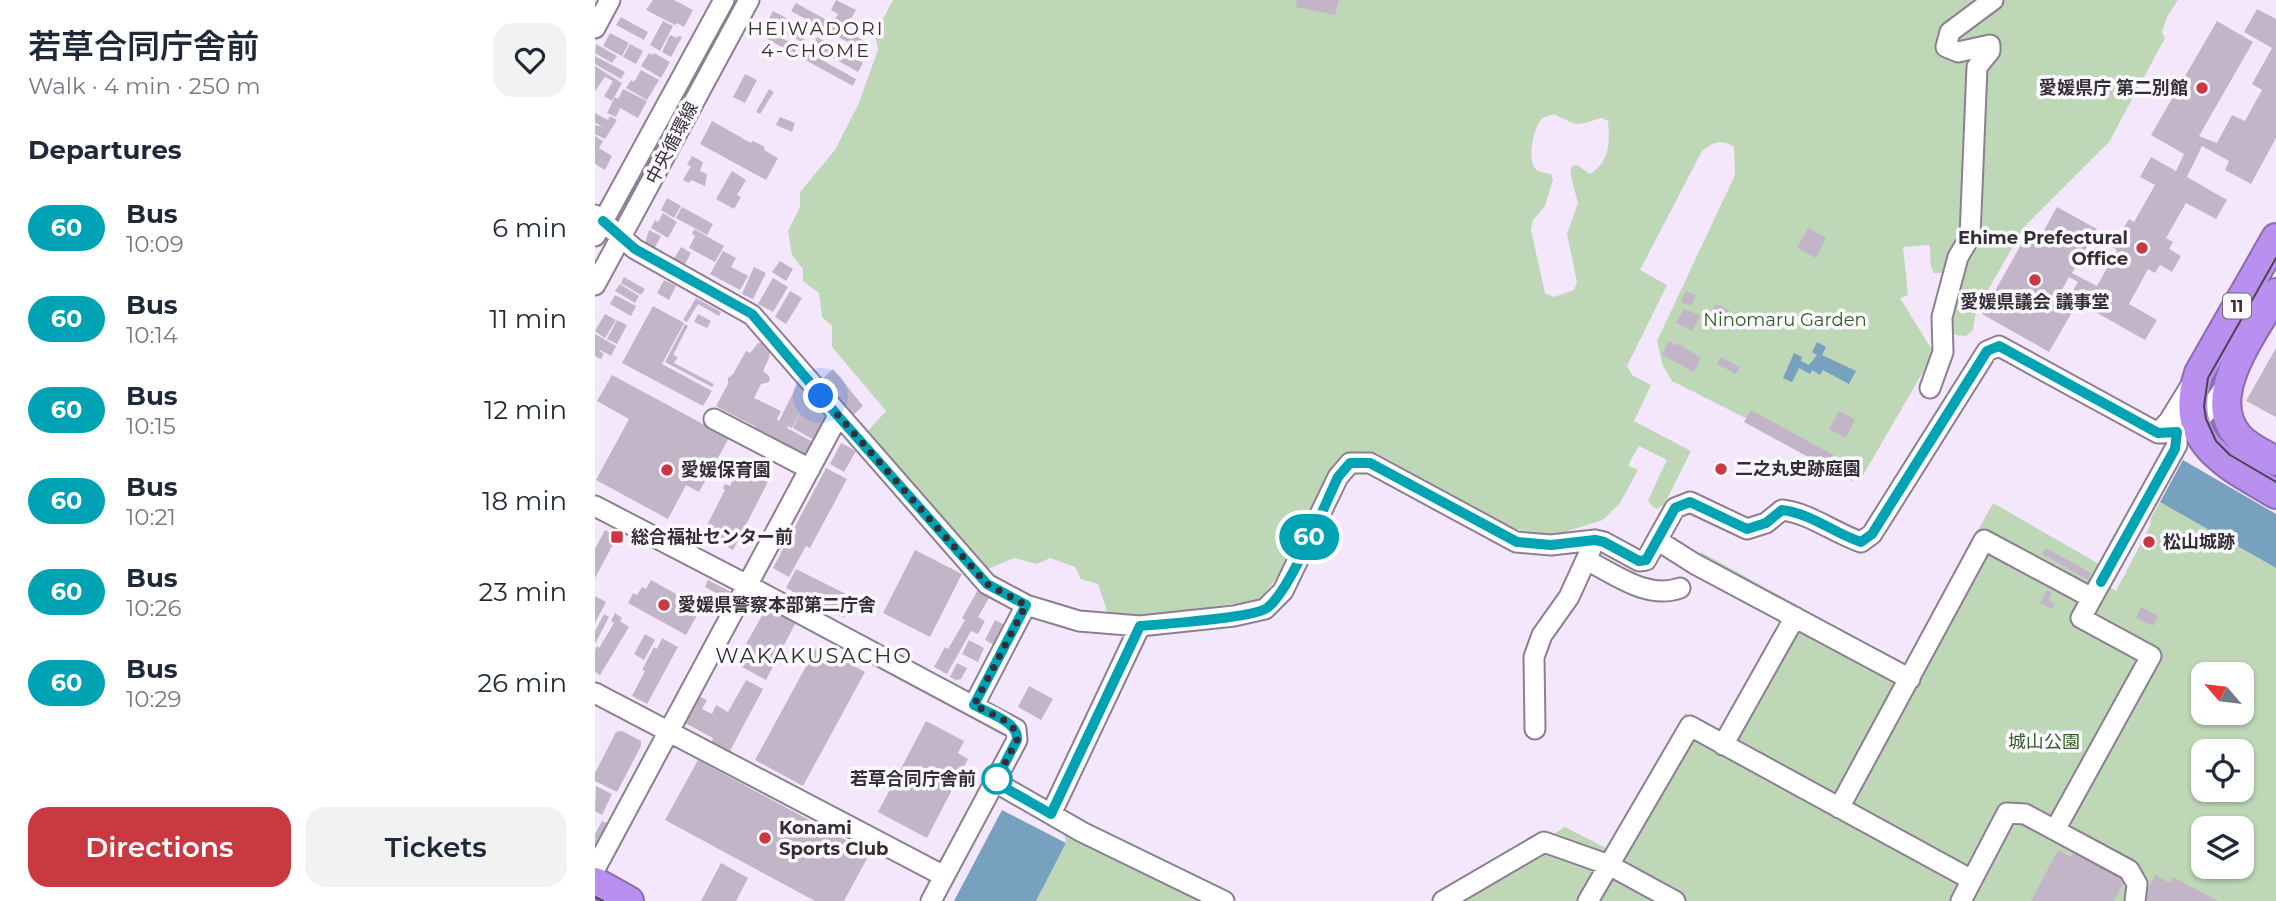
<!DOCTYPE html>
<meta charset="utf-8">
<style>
:root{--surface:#fff;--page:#f2f2f3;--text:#1f2937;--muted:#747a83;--accent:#c83942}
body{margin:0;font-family:Montserrat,"Noto Sans JP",sans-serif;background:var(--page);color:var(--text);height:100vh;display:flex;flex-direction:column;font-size:26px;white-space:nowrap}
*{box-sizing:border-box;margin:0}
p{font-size:23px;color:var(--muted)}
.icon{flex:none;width:38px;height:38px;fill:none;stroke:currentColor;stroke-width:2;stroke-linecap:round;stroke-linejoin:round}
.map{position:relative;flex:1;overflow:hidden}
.drawer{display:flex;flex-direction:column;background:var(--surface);width:595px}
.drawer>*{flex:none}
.badge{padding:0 14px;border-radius:23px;font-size:24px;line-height:46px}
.needle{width:46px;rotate:298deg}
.controls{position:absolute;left:1596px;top:662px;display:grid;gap:14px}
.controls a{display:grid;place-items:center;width:63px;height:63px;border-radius:14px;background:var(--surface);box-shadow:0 2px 5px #0004;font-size:35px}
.you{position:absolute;width:35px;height:35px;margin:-18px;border:5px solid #fff;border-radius:50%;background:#1a73e8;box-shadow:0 0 0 10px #1a73e833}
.map>.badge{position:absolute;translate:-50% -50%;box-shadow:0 0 0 4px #fff}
h2{padding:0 28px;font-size:26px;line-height:63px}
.round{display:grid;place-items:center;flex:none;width:74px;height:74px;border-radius:21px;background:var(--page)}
.summary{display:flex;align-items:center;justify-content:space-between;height:119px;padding:0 28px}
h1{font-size:33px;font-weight:600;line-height:52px}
.action{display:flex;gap:14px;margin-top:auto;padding:14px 28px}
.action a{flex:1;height:80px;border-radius:21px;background:var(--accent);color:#fff;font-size:28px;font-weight:600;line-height:80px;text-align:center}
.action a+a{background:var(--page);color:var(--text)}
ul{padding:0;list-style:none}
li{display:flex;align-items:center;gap:21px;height:91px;padding:0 28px}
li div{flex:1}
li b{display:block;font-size:26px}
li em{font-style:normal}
li .badge{min-width:77px;font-weight:700;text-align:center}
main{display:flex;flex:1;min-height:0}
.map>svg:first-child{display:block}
.green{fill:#bed7b7;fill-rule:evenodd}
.water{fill:#77a1bf}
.building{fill:#c3b5c8}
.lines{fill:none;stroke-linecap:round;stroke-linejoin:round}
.minor-casing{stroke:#8c7f91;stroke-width:23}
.highway-casing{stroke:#8a6dae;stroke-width:32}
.minor{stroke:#fff;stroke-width:19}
.highway{stroke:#b98fef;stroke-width:28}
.tram{stroke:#4b444e;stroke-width:2}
.line-casing{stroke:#fff;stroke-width:16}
.line{stroke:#00a3b4;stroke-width:10}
.walk{stroke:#342e36;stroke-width:7;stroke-dasharray:0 12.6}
.poi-dot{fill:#c83942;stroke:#fbf9fd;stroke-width:2.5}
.stop-dot{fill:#fff;stroke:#00a3b4;stroke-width:3.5}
.labels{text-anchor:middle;stroke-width:7;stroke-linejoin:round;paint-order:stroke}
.shield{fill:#fbf9fd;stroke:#706b72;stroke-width:2}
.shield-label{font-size:16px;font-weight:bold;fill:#342e36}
.poi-label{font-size:18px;font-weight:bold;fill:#342e36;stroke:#fbf9fd;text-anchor:start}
.street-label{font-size:18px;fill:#342e36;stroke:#fbf9fd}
.park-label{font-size:18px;fill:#345c26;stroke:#fbf9fd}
.stop-label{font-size:18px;font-weight:bold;fill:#342e36;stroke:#fbf9fd;text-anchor:end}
.neighbourhood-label{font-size:19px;letter-spacing:2px;fill:#342e36;stroke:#fbf9fd}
.quarter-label{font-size:21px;letter-spacing:2px;fill:#342e36;stroke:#fbf9fd}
</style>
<main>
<section class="drawer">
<div class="summary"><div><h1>若草合同庁舎前</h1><p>Walk · 4 min · 250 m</p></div><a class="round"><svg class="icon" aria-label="heart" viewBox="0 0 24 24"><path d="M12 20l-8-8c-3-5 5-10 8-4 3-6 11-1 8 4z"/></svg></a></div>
<h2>Departures</h2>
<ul>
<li><span class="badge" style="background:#00a3b4;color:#fff">60</span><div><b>Bus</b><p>10:09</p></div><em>6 min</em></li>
<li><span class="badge" style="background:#00a3b4;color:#fff">60</span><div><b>Bus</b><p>10:14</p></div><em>11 min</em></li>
<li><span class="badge" style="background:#00a3b4;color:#fff">60</span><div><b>Bus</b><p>10:15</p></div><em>12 min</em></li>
<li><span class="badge" style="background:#00a3b4;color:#fff">60</span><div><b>Bus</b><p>10:21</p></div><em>18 min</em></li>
<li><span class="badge" style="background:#00a3b4;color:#fff">60</span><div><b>Bus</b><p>10:26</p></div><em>23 min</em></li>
<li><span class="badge" style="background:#00a3b4;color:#fff">60</span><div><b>Bus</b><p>10:29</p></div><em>26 min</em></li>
</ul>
<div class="action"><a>Directions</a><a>Tickets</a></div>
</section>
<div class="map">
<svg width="1681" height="901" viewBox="0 0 1681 901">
<rect width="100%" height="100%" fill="#f5e7fb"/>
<!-- green -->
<path class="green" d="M298,0h1285l-11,17 -5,15 3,6 -56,104 -85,85 -48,84 -3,19 -7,6 -10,-1 -21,-19 3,-25 6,-9 33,-33 5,-11 1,-51 -2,-4c-11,32 -19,62 -40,90h-7c-6,-10 -2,-18 -5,-28l-26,2 5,48 -8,3 34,55 -72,124 -190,-96 -9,-15 -6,-25 78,-166 -1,-28c-13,-8 -20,-5 -32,4l-62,119 27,15 -40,81 5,9 19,10 -17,36 57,30 -27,54 -8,4 -4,-3 -4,-6 19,-40 -28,-14 -11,19 10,5 -18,33 -17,17 -48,15 -21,-2 -19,-4 -141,-77c-19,-1 -28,0 -41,13l-52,108 -22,27 -106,16 -45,-2 -10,-30 -17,-5 -6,-12 -25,-9 -13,6 -23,-6 -26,11 -122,-136 20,-22 -54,-64v-21l-10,-9 -3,-24 -16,-12v-12l-11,-14 -4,-24 12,-24v-15l35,-42 23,-45 20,-55 -3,-16zM959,114c26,13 19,12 48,4l6,3c2,21 2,41 -18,53l-13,-9 -5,1 -2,7 8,30 -11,31 10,48 -3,8 -20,7 -9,-4 -14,-63 2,-10 12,-14 8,-27 -2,-5c-5,-1 -13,-1 -16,-6 -8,-9 -1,-43 8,-50 2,-1 9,-3 11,-4z
M1565,502l116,66v333h-830l119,-74 43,22 77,-136 36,20 64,-113 -95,-46 11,-22 204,113 88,-162 106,61 -7,13 24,14 34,-65 1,-8zM1608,674h39v38h-39zM1608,751h39v38h-39zM1608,828h39v38h-39z
M469,831l136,70h-164l30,-58z"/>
<!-- water -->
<path class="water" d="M1222,342l9,5 -4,8 34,16 -7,13 -26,-14 -3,5 -8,-5 -2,4 -11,-6 -7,14 -9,-4 11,-25 8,4 -1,4 8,4 8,-10 -5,-3z
M1588,460l93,54v54l-116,-66z
M407,810l64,33 -30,58h-82z"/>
<!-- building -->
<path class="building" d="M58,0h21l19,10 -9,17 -7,-4 -2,2 -29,-15z
M241,0l20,10 -9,16 -12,-7 3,-5 -7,-4z
M702,0h42l-4,15 -39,-8z
M201,3l72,40 -4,8 -73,-40z
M1662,9l19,10v119l-25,46 -26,-14 4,-9 -27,-15 -15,31 40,23 -11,19 -30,-16 -20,35 7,4 -4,7 12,7 -9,16 -12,-7 -5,8 -7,-4 -19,35 28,16 -12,20 -76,-43 9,-15 -9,-5 -14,25 17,10 -23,40 -67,-38 45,-80 11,7 19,-34 40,22 -25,44 25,13 20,-36 -5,-3 17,-28 5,3 21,-37 -15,-8 11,-20 25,14 8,-17 -33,-19 66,-114 36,21 -54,94 18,7 15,-28 13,6 17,-31 -10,-6 20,-36 -28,-16z
M178,11l36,19 -7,12 -35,-19z
M26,17l27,15 -4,8 -28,-15z
M68,21l10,5 -13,25 -10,-6z
M167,27l94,52 -3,7 -95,-52z
M15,33l19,10 -7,13 -19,-10z
M75,35l7,3 1,-2 4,1 -11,20 -9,-5z
M222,37l46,26 -5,9 -46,-26z
M1,44l21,12 -5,7 -17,-10z
M35,44l13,7 -7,13 -13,-7z
M54,53l4,2 1,-2 16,9 -9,16 -20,-12z
M0,56l30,16 -4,7 -26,-15z
M0,66l27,17 -10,18 -8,-5 9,-15 -8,-4 -10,14z
M46,70l18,10 -12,20 -21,-12 5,-8 3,2z
M150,74l12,6 -12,23 -12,-6z
M28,89l24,12 -9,17 -18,-10 -4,9 -9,-4 8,-16 3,2z
M174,89l5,3 -14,22 -4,-2z
M0,113l13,7 2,-4 7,4 -12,19 -10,-5v-9l9,2 -9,-4z
M185,117l15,6 -3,9 -16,-7z
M117,121l39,22 2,-2 12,6 -1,3 14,8 -12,22 -66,-36z
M0,136l8,5 -4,7 13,8 -7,14 -10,-6z
M97,156l11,6 -3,9 7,3 -2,12 -14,-6 -2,3 -6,-3 8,-14 -4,-1z
M137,171l14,9 -9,15 4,2 -7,12 -18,-10z
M72,198l14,8 -7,12 -13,-8z
M87,207l31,17 -6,11 -31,-17z
M68,213l14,9 -9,16 -17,-10 4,-8 3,2z
M1213,228l18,10 -10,20 -19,-10z
M99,229l30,17 -9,16 -26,-14 6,-12 -3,-2z
M54,230l12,6 -8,15 -9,-5z
M86,247l10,6 -7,13 -11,-6z
M128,251l13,7 -5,9 17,9 -8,14 -30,-16z
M185,261l13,8 -7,12 -14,-9z
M159,267l12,6 -13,26 -11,-5z
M29,277l21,12 -4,6 -20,-12z
M178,278l15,9 -15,25 -15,-8z
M69,280l12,6 -7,14 -12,-7z
M25,284l19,12 -4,7 -20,-12z
M195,291l12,7 -16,26 -11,-7z
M1091,291l10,4 -5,11 -10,-4z
M20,295l21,11 -5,10 -21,-12z
M101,298l25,14 -2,4 -21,-12 -11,18 -4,-2z
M1121,304l14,7 -4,6 -7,-4 -8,15 -6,-4z
M58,306l31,17 -22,41 50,27 -9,15 -81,-43z
M1089,309l13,5 3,3 -8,14 -16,-8z
M10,314l11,6 -11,18 -10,-7z
M103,314l13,7 -4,7 -13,-6z
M22,320l10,5 -10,19 -10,-5z
M90,324l3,2 -15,29 5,2 -4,6 40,21 -2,3 -47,-25z
M0,334l21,12 -5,10 -11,-6 -1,1 5,3 -3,5 -6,-3z
M1074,341l9,5 1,-2 22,14 -7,14 -32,-17z
M163,343h7l5,6 -1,9 -6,13 6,5 1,4 -3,3 -6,1 -7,14 27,13 -4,8 2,2 19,-38 28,34 -12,23 -21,-12 9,-19 -10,19 -4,-2 -1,2 28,15 -11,20 -52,-28 4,-8 -40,-21 12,-22v-6l5,-4 13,-23 4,2z
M1681,348v69l-30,-16z
M1125,357l20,10 -4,7 -19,-10z
M238,369l30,37 -11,10 -30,-37z
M17,375l117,63 -30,54 -13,-7 -18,34 -72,-39 33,-61 -32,-18z
M1156,410l108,59 -7,12 -108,-59z
M1244,411l16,8 -9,19 -17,-9z
M246,443l15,8 -12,21 -14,-8z
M231,468l21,11 -37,69 -4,-2 -17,31 -16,-9z
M165,470l11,6 -38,74 -26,-14 5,-9 -5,-2 18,-35 -2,-2 2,-4 5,2 6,-13 6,3 3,-4 11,5z
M10,530l12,7 -22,41v-29z
M1451,548l45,25 -3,7 -46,-26z
M320,550l47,24 -32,63 -47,-24z
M201,569l58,29 -10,20 -58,-30z
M56,580l50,28 -15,27 -58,-32 5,-10 4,2 5,-8 4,2z
M113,580l23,12 -4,7 -22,-12z
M384,588l10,10 -11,19 7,4 -7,13 -7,-3 -24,43 -13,-7 11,-20 3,2 17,-29 -3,-2z
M1452,590l5,3 -3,7 6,4 -3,5 -12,-6z
M0,596l11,6 -11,21z
M172,607l29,15 -30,58 -31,-17z
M1546,607l17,9 -5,10 -17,-8z
M20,613l7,5 -2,3 9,6 -29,48 -5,-3v-22l2,-4 2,2 15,-25 -3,-2z
M9,614l5,3 -14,27v-13z
M400,620l10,5 -10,20 -10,-5z
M50,634l10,6 -11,20 -10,-6z
M67,638l16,9 -31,57 -15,-8 13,-25 -3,-1 12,-23 3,2z
M374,640l15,8 -6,14 -16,-8z
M222,646l48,26 -62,114 -48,-26z
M362,663l10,5 -6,11 -5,1 -6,-3z
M151,680l17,9 -33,62 -18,-9 1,-4 -28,-15 14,-27 8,4 -5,9 10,5 4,-9 12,7z
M434,686l24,13 -12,21 -23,-13z
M331,721l38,20 -6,12 10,6 -41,79 -49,-26z
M27,731l19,10v5l-24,46 -22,-11v-8l21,-41z
M103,760l172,93 -26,48h-29l-150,-81z
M1,786l16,8 -10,21 -7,-4z
M7,821l9,4 -16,28v-19z
M1482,845l51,28 -14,28h-83l27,-51 13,7z
M126,863l27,15 -12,23h-35z
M1560,875l15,8 3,-6 45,24h-76z"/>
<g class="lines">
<!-- minor casing -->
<g class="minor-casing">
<path id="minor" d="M0,28l15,-28
M0,215l40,34 117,66 235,269 39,21 53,16 61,5 94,-10 31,-7 18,-18 55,-114 12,-14h20l146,79 35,3 44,-5 9,2 35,19 7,-1 29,-52 15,-6 57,27 19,-6 16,-13c28,3 52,23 79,32l11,-8 115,-183 12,-5 159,87c37,-1 50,-20 69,-50
M0,236l129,-236
M0,285l154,-285
M1335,388l13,-36 -1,-35 16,-60 12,-20 7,-170 13,-16v-6l-32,7 -12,-5 4,-15 43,-32
M119,419l96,50
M1563,433l11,-12 24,-39
M0,506l154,80 267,143 1,11 -86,161
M1062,540l38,24 215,115
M991,560c29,14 61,40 94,28
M1497,598l85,-153v-13
M0,693l349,183
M379,705l52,-100
M940,729l-1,-72 8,-22 27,-38 26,-57
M1128,745l72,-128
M400,782l87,50 142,69
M1244,808l145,-268 108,58 -11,20 70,38 -96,174
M456,814l89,-188
M0,869l243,-453
M848,901l101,-59 65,23 66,36
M993,901l102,-175 282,154
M1366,901l46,-88 18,1 104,56 8,14 -2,17"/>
</g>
<!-- highway casing -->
<g class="highway-casing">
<path id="highway" d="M1681,238l-77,135c-23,70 27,91 77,121
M1681,293c-21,38 -74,104 -37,144 10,11 25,17 37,24
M0,882l34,19"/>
</g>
<!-- minor -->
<use href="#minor" class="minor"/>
<!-- highway -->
<use href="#highway" class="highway"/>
<!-- tram -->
<path class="tram" d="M1681,258l-68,120 -4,28 2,13 10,22 14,14 46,27
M0,897l8,4"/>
</g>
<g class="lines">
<!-- line casing -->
<g class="line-casing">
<path id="line" d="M8,221l32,28 117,65 86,102 149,168 39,21 -52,100c14,8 45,17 43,35l-22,42 56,32 89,-188c23,-2 113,-8 127,-18 23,-17 57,-102 71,-131l12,-14h20l147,79 34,3 44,-5 9,2 35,19 7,-1 29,-52 15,-6 57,27 19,-6 16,-13c28,3 52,23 79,32l11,-8 115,-183 12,-5 159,87 19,-1 -2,17 -74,133"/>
</g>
<!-- line -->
<use href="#line" class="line"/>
<!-- walk -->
<path class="walk" d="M226,396l166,188 39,21 -52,100c14,8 45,17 43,35l-22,42 2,-3"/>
</g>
<!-- markers -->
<g class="poi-dot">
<circle cx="1607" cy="88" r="7"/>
<circle cx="1547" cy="248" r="7"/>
<circle cx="1440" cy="280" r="7"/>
<circle cx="1126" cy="469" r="7"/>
<circle cx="72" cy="470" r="7"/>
<rect x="15" y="530" width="14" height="14" rx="3.5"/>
<circle cx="1554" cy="542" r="7"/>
<circle cx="69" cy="605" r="7"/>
<circle cx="170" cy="838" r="7"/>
</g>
<circle class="stop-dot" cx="402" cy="779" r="14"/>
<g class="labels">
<!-- shield labels -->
<rect class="shield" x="1628" y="293.5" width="28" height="25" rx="5"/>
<g class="shield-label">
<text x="1642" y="312">11</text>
</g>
<!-- poi labels -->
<g class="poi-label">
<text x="1593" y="94" text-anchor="end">愛媛県庁 第二別館</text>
<text x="1533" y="244" text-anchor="end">Ehime Prefectural<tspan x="1533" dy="21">Office</tspan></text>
<text x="1440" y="308" text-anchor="middle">愛媛県議会 議事堂</text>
<text x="1140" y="475">二之丸史跡庭園</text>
<text x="86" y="476">愛媛保育園</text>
<text x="36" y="543">総合福祉センター前</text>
<text x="1568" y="548">松山城跡</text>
<text x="83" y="611">愛媛県警察本部第二庁舎</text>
<text x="184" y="834">Konami<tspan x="184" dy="21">Sports Club</tspan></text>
</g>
<!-- street labels -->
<g class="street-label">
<text transform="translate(77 143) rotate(-62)" y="6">中央循環線</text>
</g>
<!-- park labels -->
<g class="park-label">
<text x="1190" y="326">Ninomaru Garden</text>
<text x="1449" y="748">城山公園</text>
</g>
<!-- stop labels -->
<g class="stop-label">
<text x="381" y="785">若草合同庁舎前</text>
</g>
<!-- neighbourhood labels -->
<g class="neighbourhood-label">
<text x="221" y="35">HEIWADORI<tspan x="221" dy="22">4-CHOME</tspan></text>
</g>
<!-- quarter labels -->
<g class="quarter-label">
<text x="219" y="663">WAKAKUSACHO</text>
</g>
</g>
</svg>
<div class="controls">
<a><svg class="needle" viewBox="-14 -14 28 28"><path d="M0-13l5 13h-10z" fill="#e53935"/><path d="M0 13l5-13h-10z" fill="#747a83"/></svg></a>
<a><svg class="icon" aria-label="locate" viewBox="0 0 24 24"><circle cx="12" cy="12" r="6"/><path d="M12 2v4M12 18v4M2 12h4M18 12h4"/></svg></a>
<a><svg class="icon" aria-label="layers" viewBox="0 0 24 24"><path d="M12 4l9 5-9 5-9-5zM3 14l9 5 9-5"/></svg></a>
</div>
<div class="you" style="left:226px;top:396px"></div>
<b class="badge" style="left:714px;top:537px;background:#00a3b4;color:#fff">60</b>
</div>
</main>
